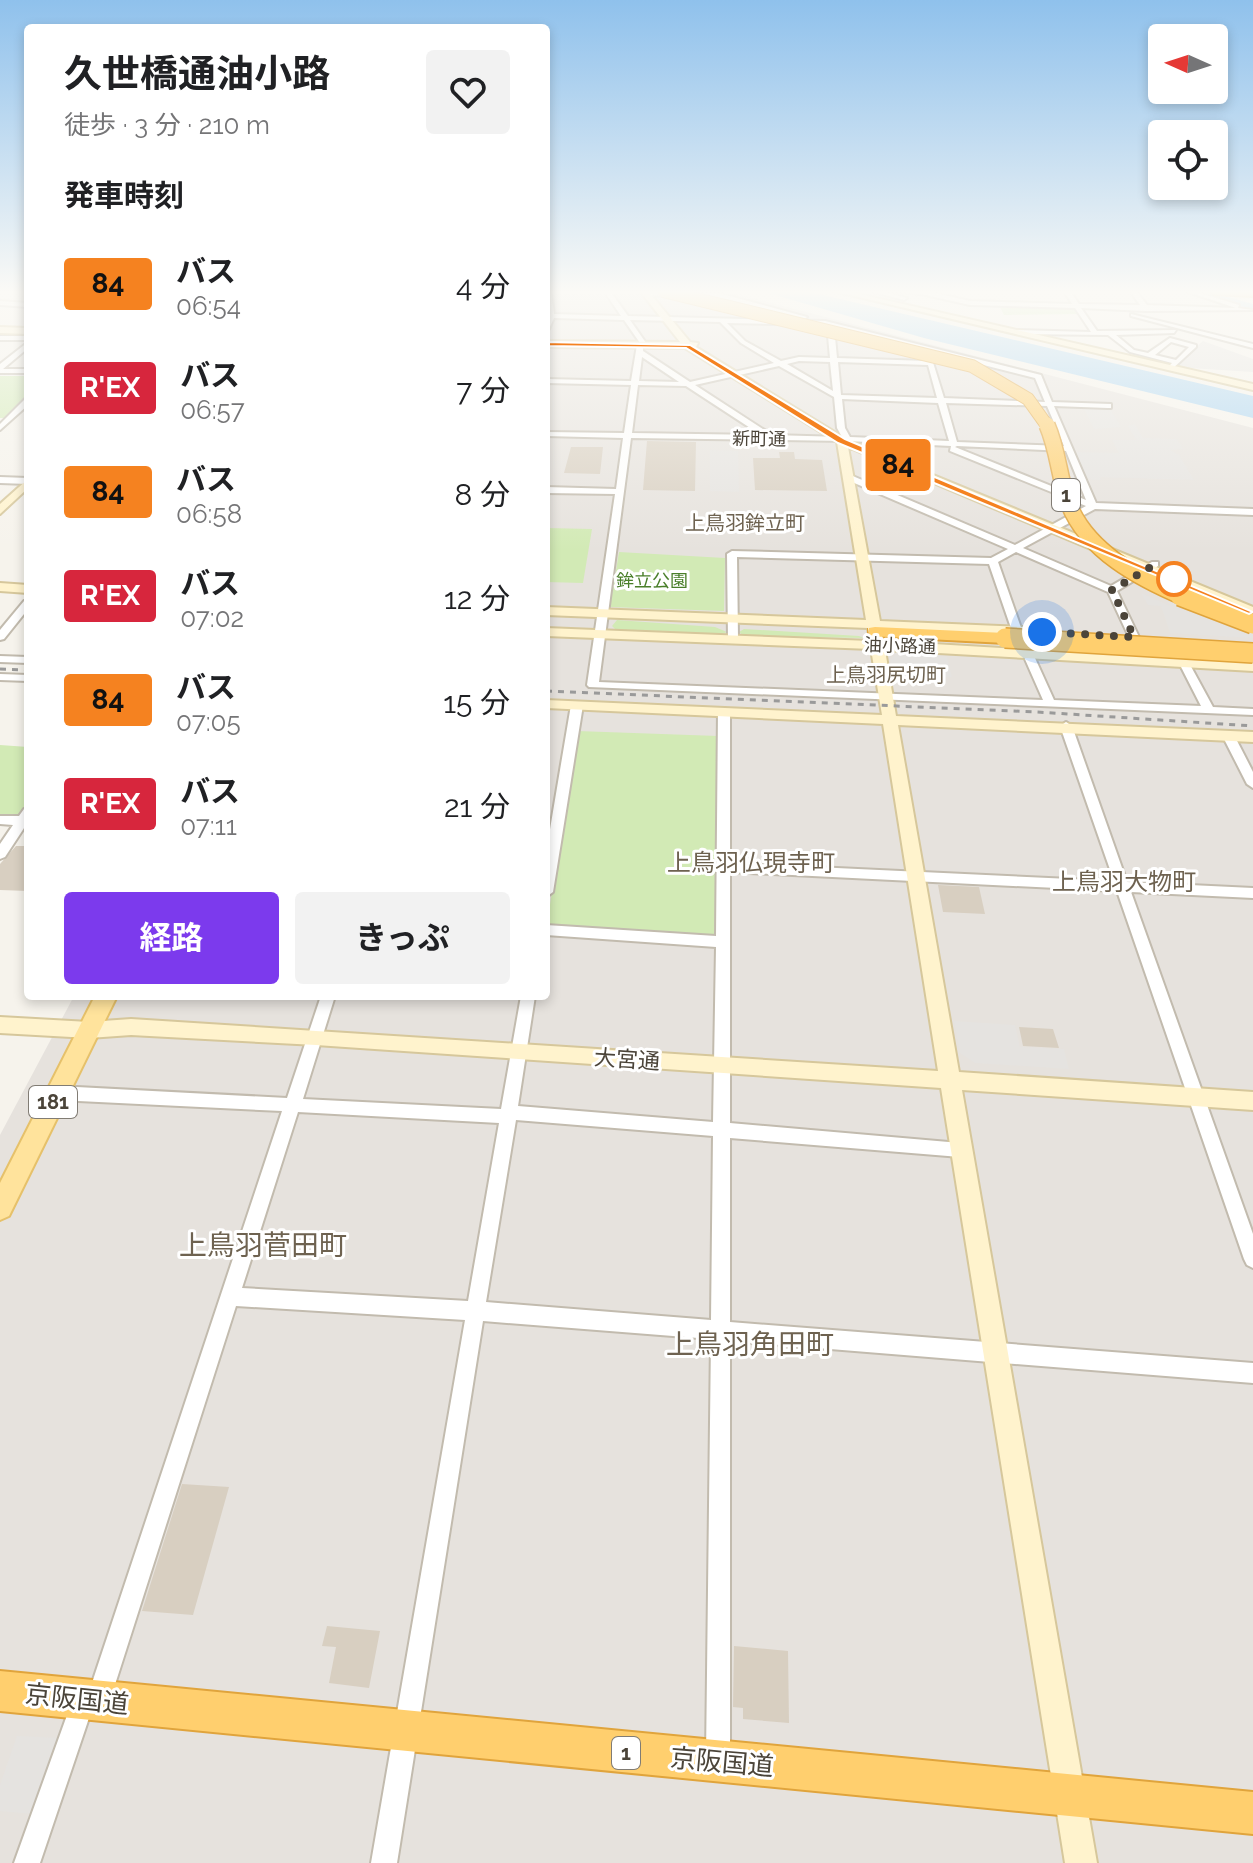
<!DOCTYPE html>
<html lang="ja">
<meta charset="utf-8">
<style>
:root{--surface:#fff;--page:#f2f2f2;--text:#202124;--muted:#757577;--accent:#7c3aed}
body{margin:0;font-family:Raleway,"Noto Sans JP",sans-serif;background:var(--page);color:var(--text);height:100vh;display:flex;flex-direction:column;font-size:30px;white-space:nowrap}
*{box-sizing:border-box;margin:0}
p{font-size:26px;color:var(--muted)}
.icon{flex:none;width:44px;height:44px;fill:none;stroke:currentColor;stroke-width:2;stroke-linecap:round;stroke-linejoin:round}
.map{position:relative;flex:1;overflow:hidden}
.side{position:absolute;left:24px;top:24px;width:526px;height:976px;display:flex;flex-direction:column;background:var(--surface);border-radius:8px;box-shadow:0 4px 12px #0003}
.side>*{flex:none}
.badge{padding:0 16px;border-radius:6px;font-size:28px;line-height:52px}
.needle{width:52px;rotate:273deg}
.controls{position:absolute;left:1148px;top:24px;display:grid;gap:16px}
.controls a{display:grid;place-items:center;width:80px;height:80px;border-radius:8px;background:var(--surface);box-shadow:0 4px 12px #0003;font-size:40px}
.you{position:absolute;width:40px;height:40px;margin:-20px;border:6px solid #fff;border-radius:50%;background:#1a73e8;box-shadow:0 0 0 12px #1a73e833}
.map>.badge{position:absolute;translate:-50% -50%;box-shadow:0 0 0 4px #fff}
h2{padding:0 40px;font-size:30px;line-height:72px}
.round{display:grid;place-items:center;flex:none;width:84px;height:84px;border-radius:8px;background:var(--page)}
.summary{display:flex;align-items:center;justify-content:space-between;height:136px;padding:0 40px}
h1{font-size:38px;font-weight:700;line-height:60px}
.cta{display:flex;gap:16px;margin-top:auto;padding:16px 40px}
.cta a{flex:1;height:92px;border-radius:8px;background:var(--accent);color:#fff;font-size:32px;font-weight:700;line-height:92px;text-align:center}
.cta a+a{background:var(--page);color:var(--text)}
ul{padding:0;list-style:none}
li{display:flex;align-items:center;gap:24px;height:104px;padding:0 40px}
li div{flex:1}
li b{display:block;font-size:30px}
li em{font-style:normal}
li .badge{min-width:88px;font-weight:700;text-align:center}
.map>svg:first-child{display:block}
.industrial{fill:#e6e2dd}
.green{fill:#d2eab5}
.parking{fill:#e5e3e0}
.water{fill:#a9d4f2}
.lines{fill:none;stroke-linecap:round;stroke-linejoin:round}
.river{fill:#a9d4f2;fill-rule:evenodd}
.building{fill:#d8cfc1}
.street-casing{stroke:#c2bbae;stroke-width:4}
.secondary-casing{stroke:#d6c79b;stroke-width:4}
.primary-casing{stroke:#e6c16a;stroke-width:4}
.highway-casing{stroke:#e0a43c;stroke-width:4}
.street{fill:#fff;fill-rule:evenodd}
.secondary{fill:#fff3cd;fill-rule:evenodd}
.primary{fill:#ffe39c;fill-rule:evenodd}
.highway{fill:#ffcf6e;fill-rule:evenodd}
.rail{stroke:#9a9a9a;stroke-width:3;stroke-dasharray:6 6;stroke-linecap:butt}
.highway-bridge-far2-casing{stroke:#e0a43c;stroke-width:14;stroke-linecap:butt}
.highway-bridge-far1-casing{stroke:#e0a43c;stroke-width:18;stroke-linecap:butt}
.highway-bridge-casing{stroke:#e0a43c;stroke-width:22;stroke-linecap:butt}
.highway-bridge-far2{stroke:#ffcf6e;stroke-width:12}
.highway-bridge-far1{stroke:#ffcf6e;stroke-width:15}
.highway-bridge{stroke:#ffcf6e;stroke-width:19}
.line{fill:#f58220;stroke:#fff;stroke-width:2}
.walk{stroke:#4b4439;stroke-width:8;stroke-dasharray:0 14.4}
.stop-dot{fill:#fff;stroke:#f58220;stroke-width:4}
.labels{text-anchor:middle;stroke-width:6;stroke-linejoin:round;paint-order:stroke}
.far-street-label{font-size:18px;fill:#4b4439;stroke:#fff}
.far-park-label{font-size:18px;fill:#4a7f2a;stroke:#fff}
.shield{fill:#fff;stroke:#817c74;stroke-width:2}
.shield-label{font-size:20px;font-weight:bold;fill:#4b4439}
.far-neighbourhood-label{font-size:20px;fill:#6e6250;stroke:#fff}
.street-label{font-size:22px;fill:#4b4439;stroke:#fff}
.neighbourhood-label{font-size:24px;fill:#6e6250;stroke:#fff}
.near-street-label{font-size:26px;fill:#4b4439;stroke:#fff}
.near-neighbourhood-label{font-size:28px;fill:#6e6250;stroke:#fff}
</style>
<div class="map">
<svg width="1253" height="1863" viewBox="0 0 1253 1863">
<rect width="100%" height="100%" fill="#f6f3ec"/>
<!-- industrial -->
<path class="industrial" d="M546,291h179l528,137v1435h-1253v-728l74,-139h472z"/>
<!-- green -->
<path class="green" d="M999,305l71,3 13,6 -79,1z
M0,376h28v21l-24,21h-4z
M546,528l46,1 -9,54 -37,-1z
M619,552l106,6 -1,53 -114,-4z
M617,620l98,7 12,5 -8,3 -103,-5 -4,-4z
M744,629l115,7 5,2 -120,-2 -5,-4z
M577,731l141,5 -3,197 -4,3 -164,-12z
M0,745l28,2v62l-11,9 -17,-1z"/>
<!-- parking -->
<path class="parking" d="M1203,341l50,18v13l-79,-5z
M1083,407h26l12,20 -27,2z
M1135,424l8,14 34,1 6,10 -13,1 9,5 15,25 -94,-3 1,3h-9l-5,-3 -11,-25 43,1 -7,-13h24l-8,-14z
M710,450l28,1 1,41 -29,-1z
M1152,573l101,45v20l-83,-5 -9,-27 -13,-1 -7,-12 29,13z
M896,655l51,2 5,20 -59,-2 -3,-16z
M954,1021l61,4 5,22 44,2 5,20 -94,-6 -15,-10z
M17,1736l43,2 -27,76 -33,-3v-26z"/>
<!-- water -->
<path class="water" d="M761,291h45l447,105v22l-329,-80z"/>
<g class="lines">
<!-- river -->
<path class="river" d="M1207,291l46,13v6l-46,-15z"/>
</g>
<!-- building -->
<path class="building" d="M647,441l49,1 -1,49 -52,-1z
M571,447h32l-3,27 -36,-1z
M779,452h15l1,7 27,1 5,31 -72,-1 -2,-32h27z
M16,846h12v45l-28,-1v-26z
M938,885l41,2 6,27 -42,-2z
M1019,1027l34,2 6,19 -36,-2z
M182,1484l47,3 -36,128 -51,-4z
M327,1626l53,5 -11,57 -40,-5 7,-36 -14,-1z
M734,1646l54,5 1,72 -46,-4v-11l-10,-1z"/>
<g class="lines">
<!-- street casing -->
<g class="street-casing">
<path id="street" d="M546,291h5l3,23 67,2 -17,-25h6l18,25 197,5 216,54 11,27 59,2v4h-3l-54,-2 42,97 157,6v6l-158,-6 -72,39 88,38 41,-24h6v4l-41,25 22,46 -5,3 -5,-3 -21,-45 -92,-40 -18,10 22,63 34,75 147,6 -23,-45 5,-3 5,3 25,46 40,2v6l-664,-28 -2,-2 28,-191 -69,-1v-6l70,2 7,-51 -77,-2v-4l78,1 7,-48 -85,-2v-4l85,2 6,-36 3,-2 -16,-23 -70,-2 -5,11 -3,2zM630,320l90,2 21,21 33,20 -84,19 -47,-31v-6l3,-2zM727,323l100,2 3,33 -31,-1 -18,4 -36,-20zM834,327l201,51 10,24 -101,-4 -13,-42h-4v5l-90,-3zM642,357l37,25 -40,-1zM799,361l31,1 3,29 -46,-27zM838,362l90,3 9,33 -96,-3zM779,366l55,31 3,31 5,9 -70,-2 -77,-50zM638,385l48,1 75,49 -129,-2zM842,399l96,4 11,38 -99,-4 -5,-9zM946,403l101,3 17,40 -107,-4zM631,438l216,3 104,5 -1,5 136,55 -71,39 -167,-71 -3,1v4l163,70 -17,9 -259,-7 -5,3 1,85 5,3 5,-3 -1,-82 252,7 21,61 33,75 -444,-18zM957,446l109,5 20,49 -131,-53z
M870,291h10l27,7 -3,2z
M893,291h33l44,10 102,3 -8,-13h6l9,13 61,1 -10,-14h6l11,14 89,3 -51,-17h8l46,14 -1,3 15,2 -107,1 -65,-3 16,23 79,-1 -2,3 -58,2 18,15 14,3 22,-15 26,7v2l-25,23 -4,-2 5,-5 -42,-11 -22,-17 -92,-1 -3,-2 3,-2 75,2 -16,-24 -105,-3 -49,-11zM1171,342l18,5 -13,13 -21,-5z
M647,292l75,2 85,23 -3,2 -82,-21 -77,-3z
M0,301l28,2v4l-28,-2z
M1131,314l122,30v4l-122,-32z
M0,336h28v4h-28z
M28,342v6l-25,21h25v4h-28v-9z
M25,399h3v6l-28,25v-6z
M0,477l28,1v6l-28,-1z
M28,600v9l-24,30 -4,1v-10l24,-29z
M0,656l28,1v6l-28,-1z
M0,674l28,1v6l-28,-1z
M577,702l6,3 -30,187 -7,5v-44l25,-148z
M724,708l6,3v152l384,18 -54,-155 6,-4 6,4 55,156 126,6v10l-122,-6 122,342v34l-6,-3 -3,-6 -127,-368 -387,-19v251l230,20 6,2 2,5 -2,5 -6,2 -230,-19v184l523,41v20l-523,-42v416l-4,8 -8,4 -8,-4 -4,-8 5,-418 -228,-18 -86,542h-26l94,-543 -229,-14 -125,391 -4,8 -8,4 -6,-3 -53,157h-26l61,-170 8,-4 6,3 193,-581 -224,-11 -6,-2 -2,-5 2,-5 6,-2 229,12 34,-102h14l-32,103 198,10 20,-113h14l-17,110 195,16 3,-175 -170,-12v-10l170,11 2,-225zM298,1112l201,11 -31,178 -226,-13zM516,1120l197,16 -2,184 -225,-18z
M1228,731l6,4 19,37v16l-6,-4 -25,-49z
M28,808v17h-2l-21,32 -5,2v-15l13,-19 -13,-1v-8h19l5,-7z"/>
</g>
<!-- secondary casing -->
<g class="secondary-casing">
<path id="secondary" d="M640,291h8l42,51 8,1 -2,4 150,92 407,168v9l-5,-1 -400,-168 32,174 143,6 7,4 -7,4 -142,-6 2,12 370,22v8l-368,-21 11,66 357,16v10l-355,-17 61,347 294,20v18l-291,-20 135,773h-32l-124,-775 -625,-43 -185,-10 -42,3 -89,-5v-16l89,5 42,-3 807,52 -55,-347 -337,-16v-8l336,15 -11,-66 -325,-13v-8l324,13 -2,-13 -322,-13v-8l320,13 -29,-178 -152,-94 -139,-1v-6l134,1z
M833,291h13l407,93v6z
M0,327l28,1v6l-28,-1z
M28,479v9l-28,26v-10z
M0,583l28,2v8l-28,-2z"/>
</g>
<!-- primary casing -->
<g class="primary-casing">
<path id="primary" d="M95,996h22l-108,220 -9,4v-37z"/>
</g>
<!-- highway casing -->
<g class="highway-casing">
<path id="highway" d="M1209,291h44v5l-39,-2z
M875,627l130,6 9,5 -9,5 -136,-7v-8z
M0,1671l1253,121v42l-1253,-123z"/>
</g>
<!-- street -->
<use href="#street" class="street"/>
<!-- secondary -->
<use href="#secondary" class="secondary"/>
<!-- primary -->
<use href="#primary" class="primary"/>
<!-- highway -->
<use href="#highway" class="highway"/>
<!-- rail -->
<path class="rail" d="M0,669l28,1
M546,691l491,21 216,14"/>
<!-- highway-bridge-far2 casing -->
<g class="highway-bridge-far2-casing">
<path id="highway-bridge-far2" d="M663,291l309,75 56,33 20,28"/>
</g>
<!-- highway-bridge-far1 casing -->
<g class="highway-bridge-far1-casing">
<path id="highway-bridge-far1" d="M1047,425c11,25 12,52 21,77 18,49 72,77 117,96"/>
</g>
<!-- highway-bridge casing -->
<g class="highway-bridge-casing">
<path id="highway-bridge" d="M1180,596l73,28
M1005,638l248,15"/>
</g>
<!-- highway-bridge-far2 -->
<use href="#highway-bridge-far2" class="highway-bridge-far2"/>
<!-- highway-bridge-far1 -->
<use href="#highway-bridge-far1" class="highway-bridge-far1"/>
<!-- highway-bridge -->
<use href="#highway-bridge" class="highway-bridge"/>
</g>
<!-- sky -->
<linearGradient id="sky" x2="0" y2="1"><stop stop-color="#8fc1ec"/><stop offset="0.53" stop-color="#fbfaf6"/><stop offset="1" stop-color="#fbfaf6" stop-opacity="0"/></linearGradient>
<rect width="1253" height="551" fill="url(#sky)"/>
<!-- line -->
<path class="line" d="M543,342l147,3 155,94 408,173 -4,2 -411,-171 -152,-95 -140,-2z"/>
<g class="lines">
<!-- walk -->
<path class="walk" d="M1042,632l92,5 -22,-47 37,-22 25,11"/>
</g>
<!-- markers -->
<circle class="stop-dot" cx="1174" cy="579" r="16"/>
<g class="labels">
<!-- far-street labels -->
<g class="far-street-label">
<text transform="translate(759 439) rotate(1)" y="6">新町通</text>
<text transform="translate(900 646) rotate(2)" y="6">油小路通</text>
</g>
<!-- far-park labels -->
<g class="far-park-label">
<text x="652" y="587">鉾立公園</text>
</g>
<!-- shield labels -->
<g class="shield">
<rect x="1052" y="479" width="28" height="32" rx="6"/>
<rect x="29" y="1086" width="48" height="32" rx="6"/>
<rect x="612" y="1737" width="28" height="32" rx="6"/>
</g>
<g class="shield-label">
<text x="1066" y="502">1</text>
<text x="53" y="1109">181</text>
<text x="626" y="1760">1</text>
</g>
<!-- far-neighbourhood labels -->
<g class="far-neighbourhood-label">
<text x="745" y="530">上鳥羽鉾立町</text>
<text x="886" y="682">上鳥羽尻切町</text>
</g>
<!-- street labels -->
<g class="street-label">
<text transform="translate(627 1059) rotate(4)" y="8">大宮通</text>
</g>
<!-- neighbourhood labels -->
<g class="neighbourhood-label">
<text x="751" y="871">上鳥羽仏現寺町</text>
<text x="1124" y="890">上鳥羽大物町</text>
</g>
<!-- near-street labels -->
<g class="near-street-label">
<text transform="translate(77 1699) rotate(6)" y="9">京阪国道</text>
<text transform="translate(722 1762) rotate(5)" y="9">京阪国道</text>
</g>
<!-- near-neighbourhood labels -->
<g class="near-neighbourhood-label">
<text x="263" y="1255">上鳥羽菅田町</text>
<text x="750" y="1354">上鳥羽角田町</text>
</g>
</g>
</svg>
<div class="controls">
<a><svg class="needle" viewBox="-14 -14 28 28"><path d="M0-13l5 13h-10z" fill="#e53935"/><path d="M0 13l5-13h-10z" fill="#757577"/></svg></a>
<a><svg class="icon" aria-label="locate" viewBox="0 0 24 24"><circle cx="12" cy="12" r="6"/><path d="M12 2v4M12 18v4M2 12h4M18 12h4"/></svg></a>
</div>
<div class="you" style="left:1042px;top:632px"></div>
<b class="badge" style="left:898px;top:465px;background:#f58220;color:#111">84</b>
<section class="side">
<div class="summary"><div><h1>久世橋通油小路</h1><p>徒歩 · 3 分 · 210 m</p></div><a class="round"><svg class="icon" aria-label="heart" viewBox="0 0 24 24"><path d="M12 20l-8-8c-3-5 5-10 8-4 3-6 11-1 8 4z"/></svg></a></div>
<h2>発車時刻</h2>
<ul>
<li><span class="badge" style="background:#f58220;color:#111">84</span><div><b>バス</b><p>06:54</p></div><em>4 分</em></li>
<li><span class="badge" style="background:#d7263d;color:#fff">R'EX</span><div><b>バス</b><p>06:57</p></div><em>7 分</em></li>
<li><span class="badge" style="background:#f58220;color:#111">84</span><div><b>バス</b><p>06:58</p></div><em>8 分</em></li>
<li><span class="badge" style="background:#d7263d;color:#fff">R'EX</span><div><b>バス</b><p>07:02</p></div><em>12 分</em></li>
<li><span class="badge" style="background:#f58220;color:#111">84</span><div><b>バス</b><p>07:05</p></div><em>15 分</em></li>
<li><span class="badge" style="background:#d7263d;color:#fff">R'EX</span><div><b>バス</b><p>07:11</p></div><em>21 分</em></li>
</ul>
<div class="cta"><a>経路</a><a>きっぷ</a></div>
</section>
</div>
